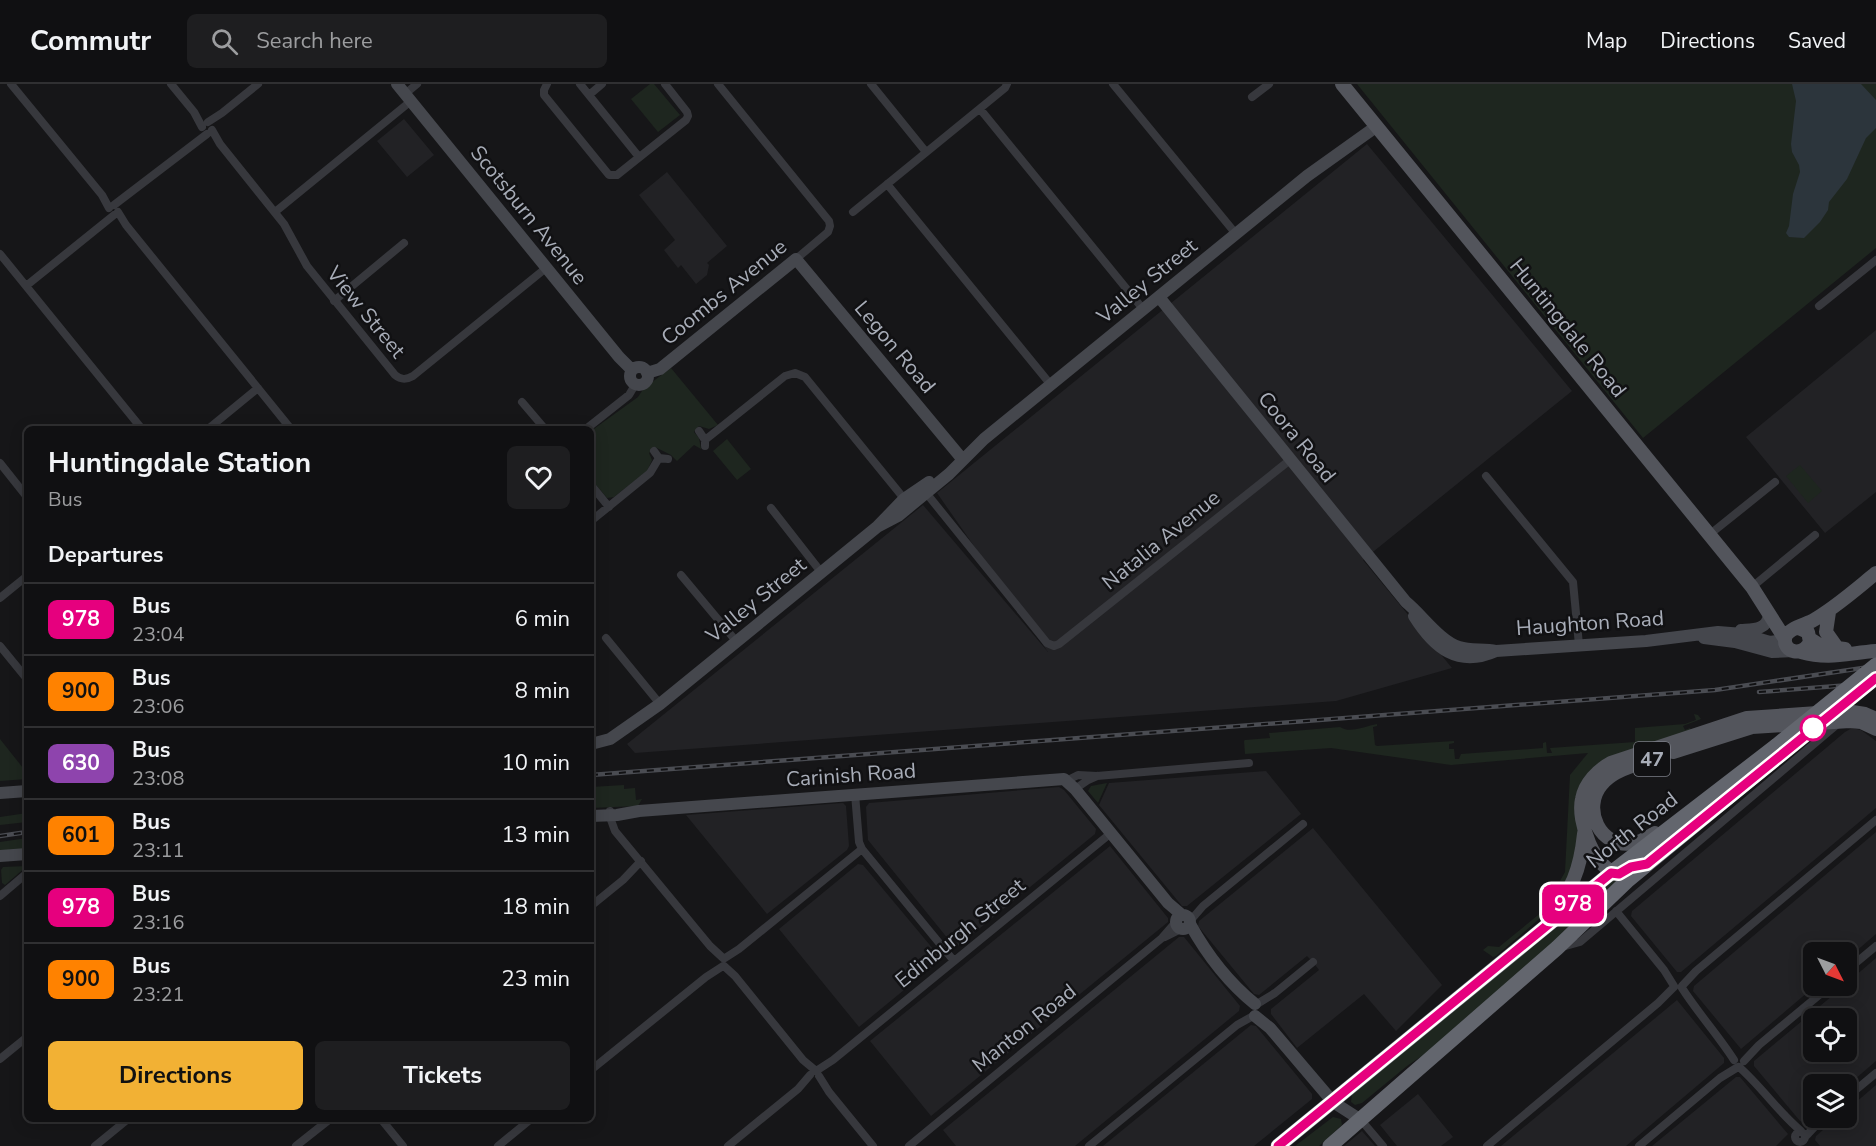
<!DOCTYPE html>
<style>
:root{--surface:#101012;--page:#1e1e20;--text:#f1f3f6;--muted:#9c9d9f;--line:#303032;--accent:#f2b134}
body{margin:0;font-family:"Nunito Sans",sans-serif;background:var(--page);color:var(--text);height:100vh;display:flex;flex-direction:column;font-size:22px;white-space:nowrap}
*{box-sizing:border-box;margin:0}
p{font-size:20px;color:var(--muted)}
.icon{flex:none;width:33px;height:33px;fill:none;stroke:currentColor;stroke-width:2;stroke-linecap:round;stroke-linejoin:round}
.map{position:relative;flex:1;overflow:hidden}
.details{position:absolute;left:24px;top:342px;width:570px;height:696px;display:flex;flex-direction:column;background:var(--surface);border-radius:9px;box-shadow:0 3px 15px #0003,0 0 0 2px var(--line)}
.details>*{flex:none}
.badge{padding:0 12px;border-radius:9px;font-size:21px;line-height:39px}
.needle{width:39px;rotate:132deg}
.controls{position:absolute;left:1803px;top:858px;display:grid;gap:12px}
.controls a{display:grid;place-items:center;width:54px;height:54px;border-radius:9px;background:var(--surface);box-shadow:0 3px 15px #0003,0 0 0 2px var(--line);font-size:30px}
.map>.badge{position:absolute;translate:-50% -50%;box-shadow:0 0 0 3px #fff}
h2{padding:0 24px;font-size:22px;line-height:54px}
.round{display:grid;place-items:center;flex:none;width:63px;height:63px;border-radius:9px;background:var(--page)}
.summary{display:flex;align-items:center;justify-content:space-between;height:102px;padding:0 24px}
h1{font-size:28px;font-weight:700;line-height:45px}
.cta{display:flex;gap:12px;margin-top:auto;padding:12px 24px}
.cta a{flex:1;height:69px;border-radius:9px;background:var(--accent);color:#111;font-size:24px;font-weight:700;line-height:69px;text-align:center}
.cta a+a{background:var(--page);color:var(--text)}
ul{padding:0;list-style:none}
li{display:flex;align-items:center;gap:18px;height:72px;padding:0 24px;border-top:2px solid var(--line)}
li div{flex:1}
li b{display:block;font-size:22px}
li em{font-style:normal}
li .badge{min-width:66px;font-weight:700;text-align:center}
header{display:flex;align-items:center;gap:36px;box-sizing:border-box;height:84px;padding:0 30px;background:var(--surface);border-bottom:2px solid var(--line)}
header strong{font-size:28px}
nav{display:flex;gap:33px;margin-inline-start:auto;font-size:21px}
.search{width:420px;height:54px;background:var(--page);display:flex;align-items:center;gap:15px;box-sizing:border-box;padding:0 21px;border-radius:9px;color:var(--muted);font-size:22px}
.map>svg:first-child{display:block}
.built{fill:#222225;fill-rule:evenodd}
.green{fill:#1e261f}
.water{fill:#2c353c}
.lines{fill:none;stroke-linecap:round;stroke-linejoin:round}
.street{stroke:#37383d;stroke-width:8}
.secondary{stroke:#45474d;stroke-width:12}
.primary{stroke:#53555c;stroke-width:14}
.highway{stroke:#63666e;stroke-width:15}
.rail-casing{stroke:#4a4c52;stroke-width:4.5}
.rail{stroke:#111113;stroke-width:2;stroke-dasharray:7;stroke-linecap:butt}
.highway-bridge{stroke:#63666e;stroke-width:15}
.line-casing{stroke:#fff;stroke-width:14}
.line{stroke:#e6007e;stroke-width:9}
.stop-dot{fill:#fff;stroke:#e6007e;stroke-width:3}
.labels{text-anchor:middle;stroke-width:5;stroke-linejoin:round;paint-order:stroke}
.shield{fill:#111113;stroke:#7b7e86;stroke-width:1.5}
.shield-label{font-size:20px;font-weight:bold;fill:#a8adb8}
.street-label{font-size:21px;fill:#a8adb8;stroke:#111113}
</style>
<header>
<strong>Commutr</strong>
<div class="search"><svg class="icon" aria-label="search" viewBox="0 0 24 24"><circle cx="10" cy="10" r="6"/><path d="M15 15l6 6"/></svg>Search here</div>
<nav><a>Map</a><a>Directions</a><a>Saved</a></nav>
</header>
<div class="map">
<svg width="1876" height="1062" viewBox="0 0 1876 1062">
<rect width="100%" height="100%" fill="#161618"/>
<!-- built -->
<path class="built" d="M404,35l30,36 -27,22 -30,-36z
M1367,60l205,247 -209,169 89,108 -116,33 -701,52 -8,-9 296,-239 125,147 -111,-159z
M667,88l60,74 -20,17 2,2 -2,10 -11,9 -15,-19 -3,3 -14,-18 11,-10 -36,-45z
M1876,246v162l-51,41 -79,-96z
M1852,644l9,2 15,11v67l-195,164h-4l-46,-56 1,-5 213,-179z
M1266,687l35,43 -114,92h-5l-83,-101 10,-22z
M1059,703l5,3 32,39 -1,5 -137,112 -5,-1 -85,-105 -2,-33 3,-4z
M843,719l3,3 3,40 -2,4 -80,64 -81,-99z
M1313,744l129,157 -46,46 -32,-37 -67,54 -26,-34v-5l48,-39 -6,-8 -6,-6 -48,39 -5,-1 -56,-68 1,-5z
M1876,748v102l-29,25 -1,-7h-32v34h1l-74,63 -48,-58 1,-5z
M1110,762l58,72v4l-237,194 -61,-75z
M858,780l5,1 76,91 -1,6 -79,65 -80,-98z
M1179,853h5l56,69 -1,5 -164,135h-119l-13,-16z
M1876,874v103l-29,25 -1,-2h-32l-1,30 -9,8 -4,-1 -46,-55v-5l90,-75h2l1,-3zM1814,934h32v34h-32z
M1677,916l47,58v5l-98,83h-125z
M1251,941l5,1 56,68v5l-58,47h-151z
M1736,993h4l48,57 -12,12h-124z
M1876,1001v61h-56l-5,-6 1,-4 21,-18h9l1,-8z
M1418,1010l35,43 -12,9h-44l-17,-21z
M1362,1047l13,15h-31z"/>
<!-- green -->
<path class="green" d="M650,0h4l26,31 -22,17 -27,-33z
M1357,0h519v164l-233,190z
M671,284l47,57 -9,4 -10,-3 -5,6 5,6 2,11 -7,-4 -17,16 -6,-6 -16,-8 -6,6 3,7 -5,11 -33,26 -7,1 -16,-19v-48l47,-34 6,-9z
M727,355l24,30 -14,11 -24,-29z
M1800,381l22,26 -14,12 -22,-27z
M1694,630l4,1 3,4 -18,7 2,4 5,-2 1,2 -79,26 -32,82 -2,19 -25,50 -57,49 -3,1 -10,-7 5,-4 11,1 44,-36 22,-39 5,-97 18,-22 -137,12 -120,-17 -86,6 -1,-13 1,-1 25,-2 -1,-5 71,-6c11,7 25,-1 37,-3v2l-4,1 2,18 2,1 77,-5v2l-5,1v5h5l1,10h4l2,-5 82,-6v-5l3,-1 1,11h5l-2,-5 85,-6v-14l50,-4 11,-4z
M0,655l27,34v6l-27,2z
M1107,699l-9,20 -10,-12 3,-5z
M624,701v4l11,-1 1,12 6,-1 -4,7 -47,2v-21z
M27,729v9l-27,3v-8z
M27,754v12l-27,2v-10z
M27,782l-22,19 -3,-2 -1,-13 2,-3z
M1622,792l-30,33 -160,140 -25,17 -45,37 -7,2 -4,-3 1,-8 254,-212z
M1333,1033l8,2 1,6 -23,21h-24z"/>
<!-- water -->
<path class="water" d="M1792,0h69l15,16v28l-10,10 -19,41 -18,23 -1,8 -8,12 -16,16 -15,-1 -3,-4 3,-7 4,-32 7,-22 -1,-7 -7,-13 -1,-8 5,-43z"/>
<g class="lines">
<!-- street -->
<path class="street" d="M11,0l91,111 7,13
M171,0l23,28 8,15
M547,0l-3,6v5l65,80h8l69,-55 2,-4 -1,-4 -22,-28
M580,0l59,73
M718,0l111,137 1,5 -2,6 -32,27
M871,0l55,68
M1113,0l123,150
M405,10l12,-10
M589,11l13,-11
M1252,13l17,-13
M980,25l163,200
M208,38l14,-9 36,-29
M212,46l8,14 64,80 23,42 88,109c6,5 11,5 18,1l133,-108
M887,100l164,201
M114,121l93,-71
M118,128l8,13 165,204
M275,128l136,-111
M853,128l152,-124 2,-4
M0,170l142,175
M26,202l88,-71
M334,217l70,-58
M1819,222l57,-46
M522,318l23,27
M208,345l50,-41
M586,345l43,-34 6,-10
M699,347l6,9v6
M705,356l80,-64 10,-3 10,4 101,124
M654,367l5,7 9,1
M0,379l27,34
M1486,392l87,106 6,63
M591,401l18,22
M923,405l124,154 7,3 5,-2 231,-184
M771,424l50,64
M591,437l59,-48 9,-15
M1709,451l66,-53
M681,491l55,66
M1752,503l63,-52
M0,514l27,-22
M606,554l54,66
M0,562l27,33
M1066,697l12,-6 19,1 152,-13
M1075,705l13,-9 9,-4
M855,710l4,48 3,7 92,112
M610,727l1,9 4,11 95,115 13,12
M0,812l27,-23
M591,822l32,-26 18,-19
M1616,827l48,59 10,16
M1190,837l13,-15 100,-82
M1165,853l16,-8
M1562,863l18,-5 260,-220
M725,874l14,-9 123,-100
M724,882l11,10 68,84 12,10
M1846,887l30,-25
M1682,902l14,-15 180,-151
M1682,904c16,25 36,47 52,72
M1257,920l18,-11 38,-31
M0,975l27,-22
M1744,977l15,-16 71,-59
M1739,983c23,20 39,45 62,64
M591,986l115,-93 17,-11
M816,987l17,-11 278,-227
M819,992l10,16 44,54
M1846,1014l30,-25
M381,1035l22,27
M1361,1036l22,26
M1795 1053a5 5 0 1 1 10 0a5 5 0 1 1-10 0Z
M1806,1052l17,-18
M95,1062l33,-27
M296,1062l34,-27
M498,1062l33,-27
M728,1062l70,-57 12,-14
M909,1062l253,-208 14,-16
M1089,1062l148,-121 16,-9
M1487,1062l171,-143 16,-16
M1639,1062l81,-68 18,-11"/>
<!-- secondary -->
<path class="secondary" d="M397,0l222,273 13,13
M1159,213l247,305c16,13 34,39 53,45 12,4 25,1 37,4
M630 292a9 9 0 1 1 18 0a9 9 0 1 1-18 0Z
M647,289l13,-4 136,-110 167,201
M877,443l21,-11 51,-42 35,-35 323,-263 70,-50
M1414,532c20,32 44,52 82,35l150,-10 72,-9 25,2 27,8 15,-2
M1741,546c13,-1 25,0 28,-14
M1704,554l31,4 37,10 22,-1
M591,660l19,-5 50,-35 217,-177 27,-28 25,-17
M0,709l27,-2
M591,732l26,-1 22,-4 425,-32 11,10 93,114 14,12
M0,772l27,-2
M1176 838a7 7 0 1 1 14 0a7 7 0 1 1-14 0Z
M1190,840c16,29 39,59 65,80
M1255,932l15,12 63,74 28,18"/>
<!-- primary -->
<path class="primary" d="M1342,0l410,503 33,52
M1829,528l-3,20 12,17
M1799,544l9,4 2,10c-7,15 -27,11 -25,-4 2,-9 19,-13 27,-17 23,-13 43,-31 64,-48
M1810,555l11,7 24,3
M1801,568c28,8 47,1 75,-1
M1673,668l79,-25 98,-6 11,1 15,7
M1638,680c-14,4 -27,9 -36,20 -21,24 -2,66 32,59 7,-1 14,-6 21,-10
M1647,780l-16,3 -12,7c-25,-4 -42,-53 -37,-75 3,-16 16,-29 29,-36l136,-45 99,-7 19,3 11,5
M1549,835c23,-31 31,-47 35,-85"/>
<!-- highway -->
<path class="highway" d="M1278,1062l333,-273 165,-127
M1330,1062l227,-198 70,-67 166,-137"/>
<!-- rail casing -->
<g class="rail-casing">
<path id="rail" d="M1759,608l117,-9
M591,691l1124,-85 161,-24
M0,752l27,-4"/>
</g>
<!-- rail -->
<use href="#rail" class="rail"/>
<!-- highway-bridge -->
<path class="highway-bridge" d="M1776,662l100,-81"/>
</g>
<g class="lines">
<!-- line casing -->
<g class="line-casing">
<path id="line" d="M1278,1062l333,-273 8,1 12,-7 16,-3 229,-186"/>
</g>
<!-- line -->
<use href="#line" class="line"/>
</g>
<!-- markers -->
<circle class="stop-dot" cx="1813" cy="644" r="12"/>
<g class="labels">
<!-- shield labels -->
<rect class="shield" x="1634" y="658" width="36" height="34" rx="4.5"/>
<g class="shield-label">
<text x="1652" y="682">47</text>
</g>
<!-- street labels -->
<g class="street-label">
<text transform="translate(529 131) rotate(51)" y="7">Scotsburn Avenue</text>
<text transform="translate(1147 197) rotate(-39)" y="7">Valley Street</text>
<text transform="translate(724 208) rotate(-39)" y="7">Coombs Avenue</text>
<text transform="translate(366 228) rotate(51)" y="7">View Street</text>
<text transform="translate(1568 244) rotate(51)" y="7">Huntingdale Road</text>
<text transform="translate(895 263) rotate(50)" y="7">Legon Road</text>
<text transform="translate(1297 353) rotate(51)" y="7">Coora Road</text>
<text transform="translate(1161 456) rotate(-39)" y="7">Natalia Avenue</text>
<text transform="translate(756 516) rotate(-39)" y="7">Valley Street</text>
<text transform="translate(1590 539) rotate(-4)" y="7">Haughton Road</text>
<text transform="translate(851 691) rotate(-4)" y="7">Carinish Road</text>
<text transform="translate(1632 746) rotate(-38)" y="7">North Road</text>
<text transform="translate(960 849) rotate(-39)" y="7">Edinburgh Street</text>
<text transform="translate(1024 944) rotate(-39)" y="7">Manton Road</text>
</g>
</g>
</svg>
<div class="controls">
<a><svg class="needle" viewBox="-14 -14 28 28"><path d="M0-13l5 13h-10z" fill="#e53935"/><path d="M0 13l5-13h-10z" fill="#9c9d9f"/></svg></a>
<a><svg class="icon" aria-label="locate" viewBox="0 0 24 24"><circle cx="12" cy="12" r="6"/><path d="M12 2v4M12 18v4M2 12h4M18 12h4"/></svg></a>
<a><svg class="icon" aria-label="layers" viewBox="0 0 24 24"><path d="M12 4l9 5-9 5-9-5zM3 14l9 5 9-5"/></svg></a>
</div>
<b class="badge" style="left:1573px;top:820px;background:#e6007e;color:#fff">978</b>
<section class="details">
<div class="summary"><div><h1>Huntingdale Station</h1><p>Bus</p></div><a class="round"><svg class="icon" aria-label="heart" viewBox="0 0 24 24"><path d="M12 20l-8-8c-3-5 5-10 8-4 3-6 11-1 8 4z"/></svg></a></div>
<h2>Departures</h2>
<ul>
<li><span class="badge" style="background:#e6007e;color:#fff">978</span><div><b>Bus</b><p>23:04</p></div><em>6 min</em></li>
<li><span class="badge" style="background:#ff8200;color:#111">900</span><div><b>Bus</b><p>23:06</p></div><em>8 min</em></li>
<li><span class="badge" style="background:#8e44ad;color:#fff">630</span><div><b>Bus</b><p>23:08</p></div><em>10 min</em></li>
<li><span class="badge" style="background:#ff8200;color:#111">601</span><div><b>Bus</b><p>23:11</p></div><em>13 min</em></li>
<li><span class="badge" style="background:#e6007e;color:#fff">978</span><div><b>Bus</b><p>23:16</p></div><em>18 min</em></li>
<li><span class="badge" style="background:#ff8200;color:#111">900</span><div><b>Bus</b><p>23:21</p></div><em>23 min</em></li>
</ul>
<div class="cta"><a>Directions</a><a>Tickets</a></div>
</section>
</div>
